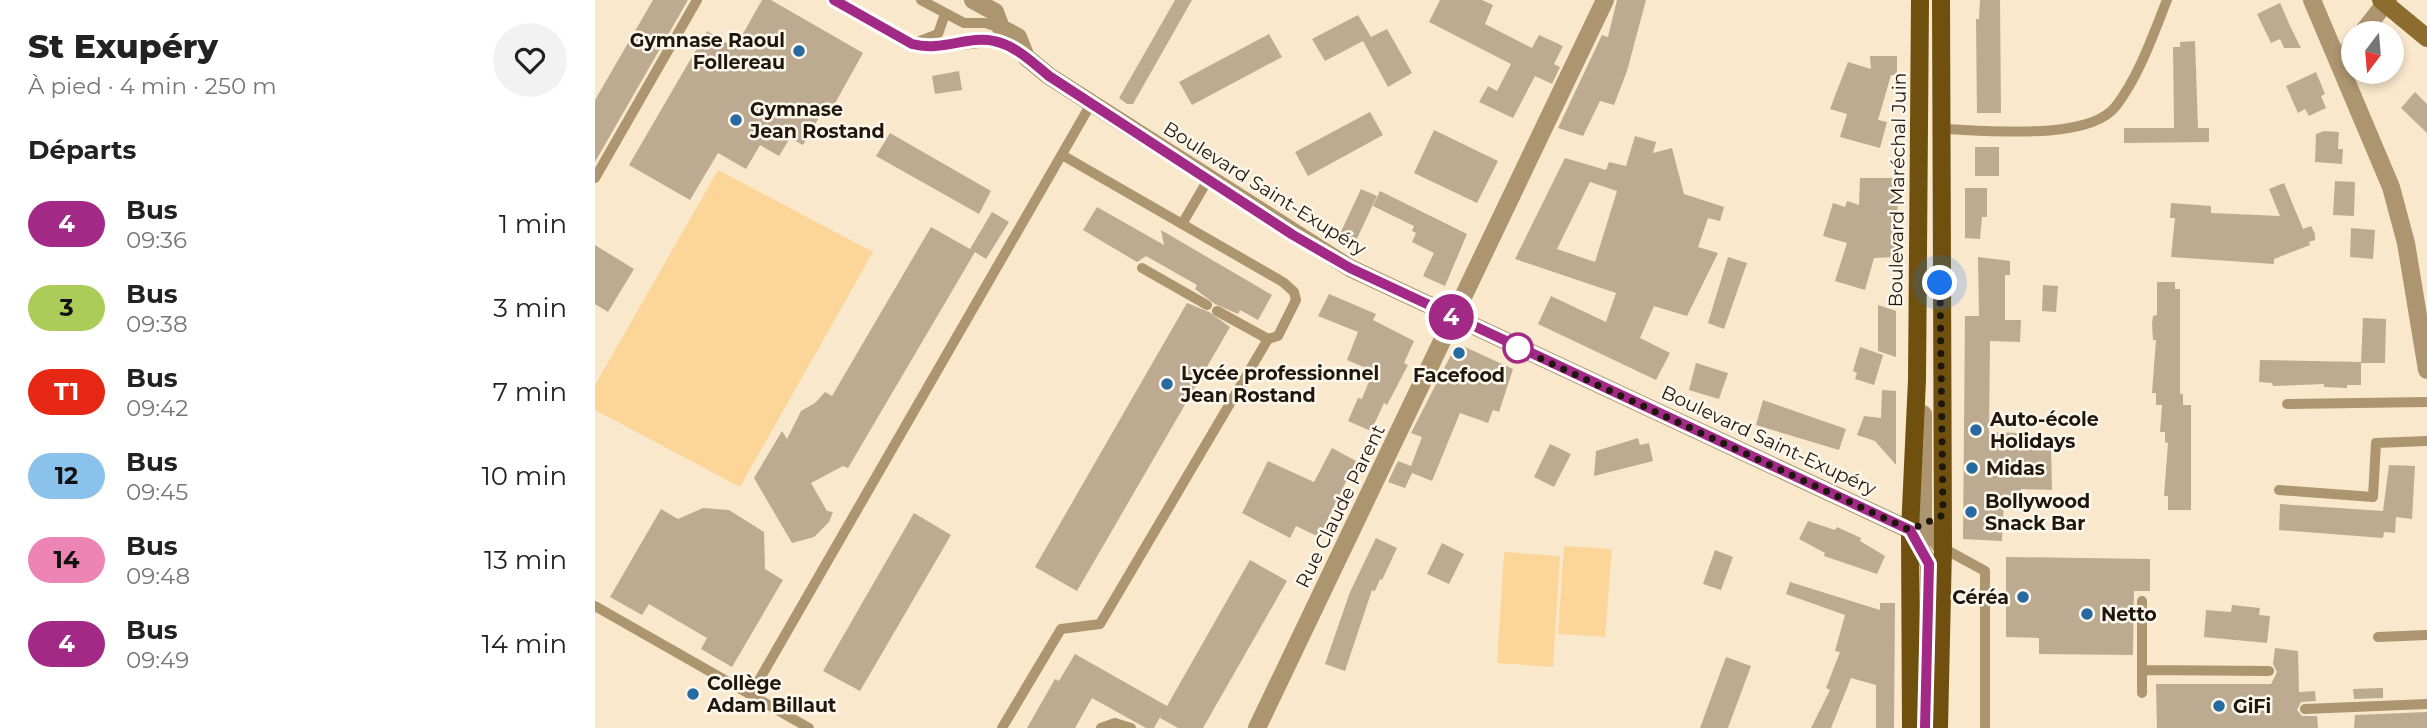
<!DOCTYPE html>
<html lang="fr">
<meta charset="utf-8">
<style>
:root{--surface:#fff;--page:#f2f2f2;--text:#222;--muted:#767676}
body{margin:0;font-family:Montserrat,sans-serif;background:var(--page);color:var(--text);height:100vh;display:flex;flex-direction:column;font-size:26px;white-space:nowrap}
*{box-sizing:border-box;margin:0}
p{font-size:23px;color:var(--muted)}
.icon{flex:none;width:38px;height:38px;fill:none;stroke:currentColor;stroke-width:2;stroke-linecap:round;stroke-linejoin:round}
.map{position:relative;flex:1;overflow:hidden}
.side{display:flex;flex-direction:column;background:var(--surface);width:595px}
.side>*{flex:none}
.badge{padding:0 14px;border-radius:23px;font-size:24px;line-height:46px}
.needle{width:46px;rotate:196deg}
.tools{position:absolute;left:1746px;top:21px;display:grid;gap:14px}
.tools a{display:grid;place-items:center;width:63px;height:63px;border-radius:50%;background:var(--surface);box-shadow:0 4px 10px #0003;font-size:35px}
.you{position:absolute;width:35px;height:35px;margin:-18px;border:5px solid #fff;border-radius:50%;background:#1a73e8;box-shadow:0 0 0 10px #1a73e833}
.map>.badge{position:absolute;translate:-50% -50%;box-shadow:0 0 0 4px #fff}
h2{padding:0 28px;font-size:26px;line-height:63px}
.round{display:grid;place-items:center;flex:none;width:74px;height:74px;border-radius:37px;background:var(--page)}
.headline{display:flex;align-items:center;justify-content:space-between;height:119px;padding:0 28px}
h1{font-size:33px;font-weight:800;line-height:52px}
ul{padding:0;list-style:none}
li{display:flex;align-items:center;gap:21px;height:84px;padding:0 28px}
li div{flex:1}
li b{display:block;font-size:26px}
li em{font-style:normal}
li .badge{min-width:77px;font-weight:700;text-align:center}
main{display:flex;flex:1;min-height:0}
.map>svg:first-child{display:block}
.green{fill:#fcd699}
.building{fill:#bcab91;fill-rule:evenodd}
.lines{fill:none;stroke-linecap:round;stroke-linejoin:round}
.service{stroke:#ad9570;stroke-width:10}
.minor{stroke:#ad9570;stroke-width:18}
.secondary{stroke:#8d6c30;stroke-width:18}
.primary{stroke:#70500e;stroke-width:18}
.line-casing{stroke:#fff;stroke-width:16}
.line{stroke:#a22986;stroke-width:10}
.walk{stroke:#1d170d;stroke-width:7;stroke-dasharray:0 12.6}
.poi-dot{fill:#266a9f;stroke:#fef7ec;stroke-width:2.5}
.stop-dot{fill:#fff;stroke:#a22986;stroke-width:3.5}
.labels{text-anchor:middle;stroke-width:5;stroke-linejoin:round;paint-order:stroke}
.poi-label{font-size:19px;font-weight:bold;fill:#1d170d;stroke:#fef7ec;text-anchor:start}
.street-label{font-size:19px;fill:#1d170d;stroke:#fef7ec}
</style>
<main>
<section class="side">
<div class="headline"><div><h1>St Exupéry</h1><p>À pied · 4 min · 250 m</p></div><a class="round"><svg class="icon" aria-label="heart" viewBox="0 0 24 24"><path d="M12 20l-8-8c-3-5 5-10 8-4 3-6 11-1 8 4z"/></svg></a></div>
<h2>Départs</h2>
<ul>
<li><span class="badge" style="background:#a22986;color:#fff">4</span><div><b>Bus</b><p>09:36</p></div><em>1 min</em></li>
<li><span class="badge" style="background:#abcc59;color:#111">3</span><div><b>Bus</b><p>09:38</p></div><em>3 min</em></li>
<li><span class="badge" style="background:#e52713;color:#fff">T1</span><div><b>Bus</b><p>09:42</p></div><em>7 min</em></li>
<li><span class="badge" style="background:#8ac2eb;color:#111">12</span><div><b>Bus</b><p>09:45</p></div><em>10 min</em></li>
<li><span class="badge" style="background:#ec84b4;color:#111">14</span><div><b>Bus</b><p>09:48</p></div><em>13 min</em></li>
<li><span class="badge" style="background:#a22986;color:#fff">4</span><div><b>Bus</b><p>09:49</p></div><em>14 min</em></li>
</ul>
</section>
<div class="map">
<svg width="1832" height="728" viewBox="0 0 1832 728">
<rect width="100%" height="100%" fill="#fae8cd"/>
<!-- green -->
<path class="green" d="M123,170l155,82 -133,235 -145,-77v-25z
M969,546l48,3 -7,88 -47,-3z
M909,552l56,4 -7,111 -56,-4z"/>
<!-- building -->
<path class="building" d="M58,0h35l-93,162v-62z
M167,0h9l92,53 -29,52 -6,-3 -25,43 -13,-7 -11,18 -19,-11 -14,24 -28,-16 -28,47 -61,-35 78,-134 28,17z
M580,0h17l-59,104h-6l-8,-6z
M845,0h42l11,5 -8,19 47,24 7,-13 24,11 -9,18 6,3 -8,17 -17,-8 -22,42 -34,-16 9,-16 9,5 14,-27 -82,-42z
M1022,0h29l-19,71 -13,34 -14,-4 -17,35 -25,-8 44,-93 6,2z
M1385,0h20l1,113h-24l-1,-94h3z
M1685,3l11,25 10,20h-17l-4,-9 -9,4 -14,-29z
M763,15l13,22 16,-8 25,44 -24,14 -25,-46 -38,20 -13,-22z
M674,34l13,23 -90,48 -13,-23z
M1600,41l3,87h11v14l-85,1v-15h50l-1,-81h7v-5z
M1275,56h27v19h-6l-13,45 9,2 -7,26 -40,-11 7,-23 -17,-5 18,-47 23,7z
M364,71l3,19 -27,4 -3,-18z
M1721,72l9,22 -4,2 5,12 -17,8 -4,-7 -7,4 -12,-27z
M1820,92l12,12v29l-26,-25z
M775,112l13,23 -75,41 -13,-24z
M839,130l64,31 -21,42 -63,-30z
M1729,131l15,1 -1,17h5l-1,15 -27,-2 1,-28z
M295,133l101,58 -12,23 -103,-58z
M1040,136l21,6 -3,11 19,-5 12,46 40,13 -4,14 -12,-3 -10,29 20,6 -31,63 -33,-10 -14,32 30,15 -14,27 -118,-56 13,-28 55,26 10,-29 -101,-34 50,-101 41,12 3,-8 17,4zM995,182l27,9 -22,71 -38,-13z
M1380,147h24v29h-24z
M1265,178h38l-1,79 -23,1 -9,32 -30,-9 12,-38 -24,-7 10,-33 12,4 2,-6 12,4z
M1740,181l20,1 -1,34 -21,-1z
M1689,183l19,46 8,-3 4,8v6l-6,2 1,3 -36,14v5l-103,-7 4,-39h-5l1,-15 40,3v7l69,3 -11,-27z
M1370,188h22v29h-5l-2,22 -15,-1z
M766,189l16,7 -24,51 -15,-9z
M785,191l87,43 -22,52 -22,-10 11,-23 -22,-11 4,-9 -4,-2 2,-5 -41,-20z
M502,207l67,38 -3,-15 111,65 -14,25 -18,-10 -2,4 -23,-10 -20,-15 2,-4 -51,-29 -9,6 -54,-32z
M397,212l17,10 -23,37 -11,-7 -127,216 -5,-2 -32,17 16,28 6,1 -4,10 -15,15 -22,6 -38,-65 28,-47 5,8 14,-28 14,-8 10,-11 7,4 99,-169 39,22z
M1756,228l24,2 -2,29 -23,-2z
M0,245l39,24 -26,43 -13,-8z
M1133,257l19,6 -23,66 -16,-6z
M1383,257l32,4v14h-5v45h16l-1,22 -30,-1 -1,91 31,1v14l31,1 1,42 -31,-1v9h-17l-2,43 -39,-2 2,-223h14z
M1562,282h18v7h5v105h3v11h8v105h-23v-14h-4l4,-53 -3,-1v-10h-5l2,-27h-6v-12h-4l4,-53h-3l-1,-16 1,-8 4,-1z
M1448,285l15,1 -2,26 -14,-1z
M734,294l47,20 -3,6 41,21 -10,22 4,2 -21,40 -3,-2 -13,28 -23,-10 10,-23 4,1 11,-28 -26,-11 11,-28 -40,-16z
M592,303l22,9 21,15 -153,264 -42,-24z
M1283,305l18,6v46l-18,-6z
M1768,318l23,1 -1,44h-24z
M868,346l50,23 -14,43 -6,-2 -5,13 -28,-10 -28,68 -20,-8 -7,15 -17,-6 10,-21 13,5 11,-29 -11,-4 42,-82z
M1265,347l23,8 -9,30 -19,-6 2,-6 -4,-2z
M1665,360l101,2v23h-14v3l-23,-1v-3l-51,2 -1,-3 -13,-1z
M1101,363l32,10 -9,26 -30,-9z
M1287,390l14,1v74l-21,-24 -18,-6 7,-19 17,2z
M1168,400l83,29 -7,21 -83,-25z
M1043,438l2,7 9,-2 4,18 -59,15 2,-25z
M955,444l21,10 -17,33 -20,-10z
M737,448l24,13 -37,76 -23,-11 -6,12 -48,-25 26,-52 46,21z
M1794,465l26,1 -3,53 -16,-2 -1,16 -11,-1 -1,6 -104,-8 1,-26 103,7z
M108,508l26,2 35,22 1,37 18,11 -51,87 -31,-18 6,-11 -58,-34 -7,11 -32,-18 51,-88 17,10z
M319,513l37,22 -91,156 -37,-20z
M1213,521l27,9 2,-3 24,11 -1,3 25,15 -8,18 -53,-18 1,-3 -26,-14z
M781,538l21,10 -15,32 -2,-1 -5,12 -3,-1 -27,81 -20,-7 25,-72z
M847,543l22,11 -15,30 -22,-10z
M1120,550l18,7 -12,33 -18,-6z
M1411,557l144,2v32h-16l-1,64 -94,-1v-16l-33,-1z
M655,560l37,21 -84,147h-25l-18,-10 3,-6 -9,16h-8l-54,-30 -17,30h-48l28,-49 4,2 16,-27 92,52z
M1195,582l90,28v-7h15l-1,125h-18v-43l-25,-7 -20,50h-20l19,-38 -4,-2 14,-36 -5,-1 10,-36 -59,-21z
M1637,605l28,3 -1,7 11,1 -3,27 -63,-6 2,-27 25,2z
M1680,648l23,3 1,41 16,-1 1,10 -15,1 -4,8 5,6h15l1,12h-161l-1,-44h115l6,-12 -4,-8z
M1131,657l25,9 -23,62h-28z
M1788,688v10l-29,1 -1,-10z
M1832,712v16h-73l1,-13z"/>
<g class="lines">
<!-- service -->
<path class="service" d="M238,0l79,44 25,4 59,-7 29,15
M326,0l43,23h21l16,5
M320,43l23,-9 7,-20
M1346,129c42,1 148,13 175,-23 23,-30 37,-71 51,-106
M0,178l102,-178
M587,224l27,-46
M547,268l65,37
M622,311l51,28
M1692,404l140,-2
M1684,490l94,7 3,-54 51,-2
M1346,547l44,24v157
M0,606l214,122
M1783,637l49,-2
M1547,670l127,1
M1547,693v-92
M156,694l341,-592
M1710,709l122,-5
M407,728l59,-99 39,-5 168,-285 10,-3 18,-36 -2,-8 -11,-10 -221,-127
M506,728l14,-5 16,5"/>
<!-- minor -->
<path class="minor" d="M378,0l22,12 6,16 17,9 8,20 23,19 301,192 560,262
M1717,0l79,187 15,56 21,127
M1767,33l26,-33
M1744,61l15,-18
M1328,414v110l20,24
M1315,530l19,34 -4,164
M662,728l348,-728"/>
<!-- secondary -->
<path class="secondary" d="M1786,0l46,38"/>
<!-- primary -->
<path class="primary" d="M1316,728l-1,-198 7,-150 3,-380
M1344,728l4,-180 -2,-548"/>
</g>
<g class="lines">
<!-- line casing -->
<g class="line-casing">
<path id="line" d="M239,0l78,44c30,8 56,-9 82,-3 21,4 39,22 55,35l244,159 57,33 560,262 19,34 -4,164"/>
</g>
<!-- line -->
<use href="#line" class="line"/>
<!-- walk -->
<path class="walk" d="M923,348l392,182 33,-15 -3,-232"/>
</g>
<!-- markers -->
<g class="poi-dot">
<circle cx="204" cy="51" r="7"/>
<circle cx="141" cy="120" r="7"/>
<circle cx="864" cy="353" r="7"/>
<circle cx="572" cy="384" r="7"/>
<circle cx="1381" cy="430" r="7"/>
<circle cx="1377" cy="468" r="7"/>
<circle cx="1376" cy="512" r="7"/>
<circle cx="1428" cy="597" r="7"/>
<circle cx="1492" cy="614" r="7"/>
<circle cx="98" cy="694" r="7"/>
<circle cx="1624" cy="706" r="7"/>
</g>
<circle class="stop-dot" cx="923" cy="348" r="14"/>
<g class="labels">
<!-- poi labels -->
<g class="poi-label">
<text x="190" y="47" text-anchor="end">Gymnase Raoul<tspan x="190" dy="22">Follereau</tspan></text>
<text x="155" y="116">Gymnase<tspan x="155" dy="22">Jean Rostand</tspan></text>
<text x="586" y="380">Lycée professionnel<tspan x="586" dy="22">Jean Rostand</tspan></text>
<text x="864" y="382" text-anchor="middle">Facefood</text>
<text x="1395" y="426">Auto-école<tspan x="1395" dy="22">Holidays</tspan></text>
<text x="1391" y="475">Midas</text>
<text x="1390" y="508">Bollywood<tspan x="1390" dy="22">Snack Bar</tspan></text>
<text x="1414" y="604" text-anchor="end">Céréa</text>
<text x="1506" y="621">Netto</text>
<text x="112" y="690">Collège<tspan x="112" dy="22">Adam Billaut</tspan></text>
<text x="1638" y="713">GiFi</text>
</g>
<!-- street labels -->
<g class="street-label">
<text transform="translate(670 188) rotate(32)" y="7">Boulevard Saint-Exupéry</text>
<text transform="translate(1302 190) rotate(-89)" y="7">Boulevard Maréchal Juin</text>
<text transform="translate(1174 440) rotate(25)" y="7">Boulevard Saint-Exupéry</text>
<text transform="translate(745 506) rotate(-64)" y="7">Rue Claude Parent</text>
</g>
</g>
</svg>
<div class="tools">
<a><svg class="needle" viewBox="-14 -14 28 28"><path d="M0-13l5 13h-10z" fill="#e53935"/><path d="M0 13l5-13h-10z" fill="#767676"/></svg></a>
</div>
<div class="you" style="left:1345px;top:283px"></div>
<b class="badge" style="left:856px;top:317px;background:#a22986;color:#fff">4</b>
</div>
</main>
